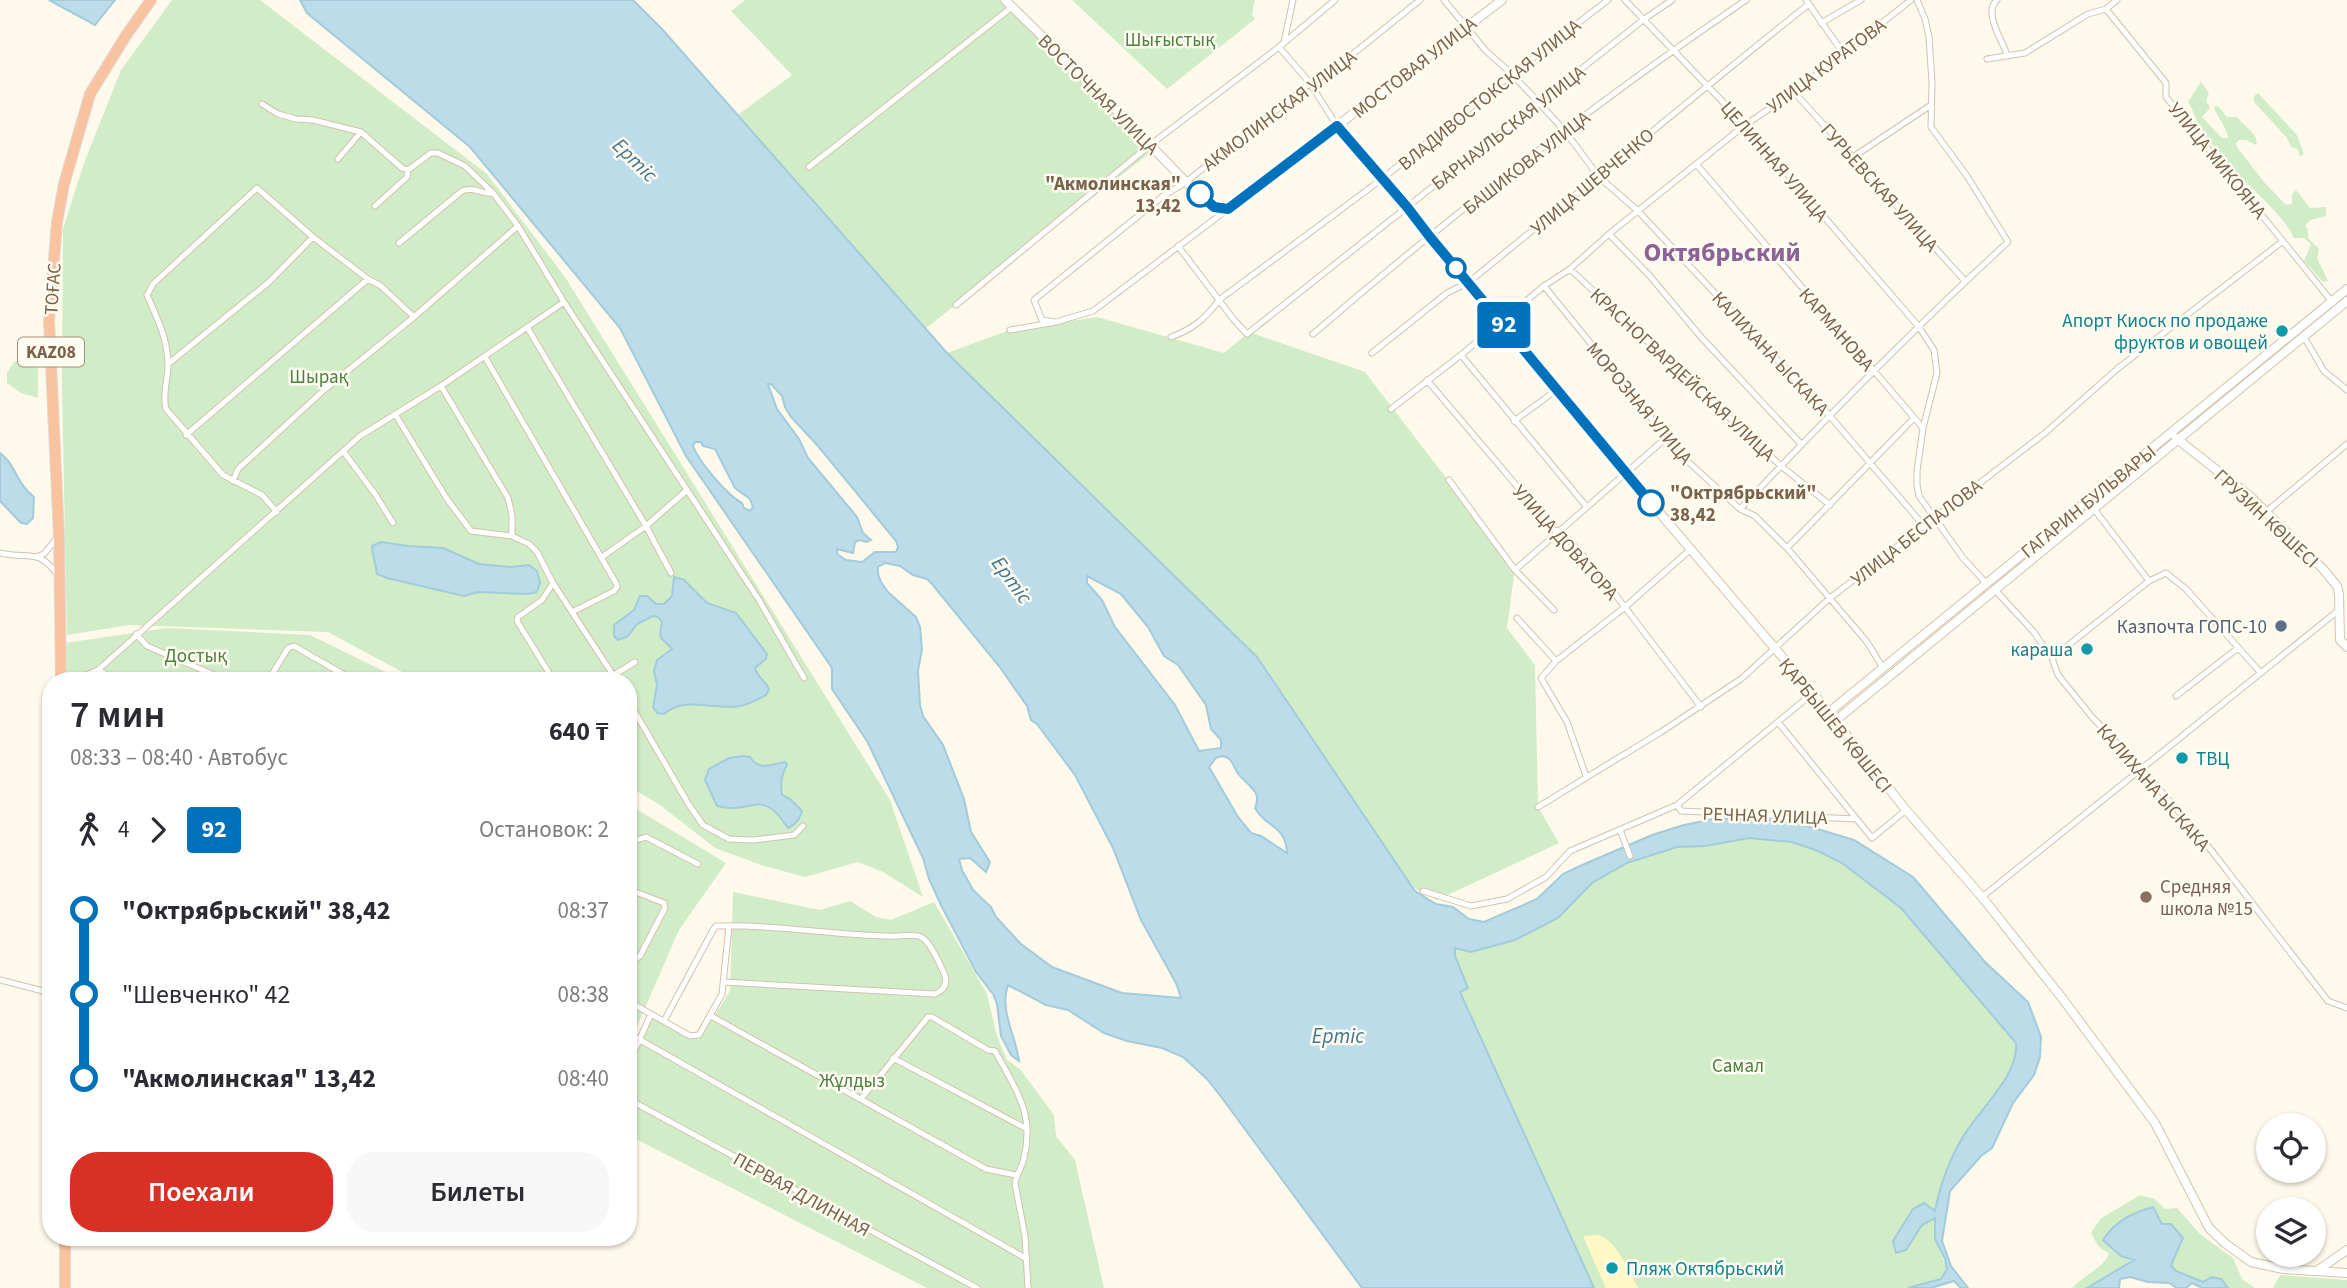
<!DOCTYPE html>
<html lang="ru">
<meta charset="utf-8">
<style>
:root{--surface:#fff;--page:#f7f7f7;--text:#2b2b33;--muted:#7c7c81;--accent:#d93025}
body{margin:0;font-family:"Source Sans 3",sans-serif;background:var(--page);color:var(--text);height:100vh;display:flex;flex-direction:column;font-size:26px;white-space:nowrap}
*{box-sizing:border-box;margin:0}
p{font-size:23px;color:var(--muted)}
.icon{flex:none;width:38px;height:38px;fill:none;stroke:currentColor;stroke-width:2;stroke-linecap:round;stroke-linejoin:round}
.map{position:relative;flex:1;overflow:hidden}
.panel{position:absolute;left:42px;top:672px;width:595px;height:574px;display:flex;flex-direction:column;background:var(--surface);border-radius:28px;box-shadow:0 2px 5px #0004}
.panel>*{flex:none}
.badge{padding:0 14px;border-radius:5px;font-size:24px;line-height:46px}
.buttons{position:absolute;left:2256px;top:1113px;display:grid;gap:14px}
.buttons a{display:grid;place-items:center;width:70px;height:70px;border-radius:50%;background:var(--surface);box-shadow:0 2px 5px #0004;font-size:35px}
.map>.badge{position:absolute;translate:-50% -50%;box-shadow:0 0 0 4px #fff}
.legs{display:flex;align-items:center;gap:10px;height:77px;padding:0 28px;font-size:23px}
.legs p{margin-inline-start:auto}
.headline{display:flex;align-items:center;justify-content:space-between;height:119px;padding:0 28px}
h1{font-size:38px;font-weight:600;line-height:52px}
.action{display:flex;gap:14px;margin-top:auto;padding:14px 28px}
.action a{flex:1;height:80px;border-radius:28px;background:var(--accent);color:#fff;font-size:28px;font-weight:600;line-height:80px;text-align:center}
.action a+a{background:var(--page);color:var(--text)}
ul{padding:0 28px;list-style:none}
li{display:flex;align-items:center;gap:24px;height:84px;font-size:26px}
li i{display:grid;place-items:center;width:10px;height:100%;margin:0 9px;background:currentColor}
li i::after{content:'';width:18px;height:18px;margin:-9px;border:5px solid;border-radius:50%;background:var(--surface)}
li p{margin-inline-start:auto}
li:first-child i{background:linear-gradient(#0000 50%,currentColor 0)}
li:last-child i{background:linear-gradient(currentColor 50%,#0000 0)}
.map>svg:first-child{display:block}
.green{fill:#d1edc7}
.sand{fill:#fef9c4}
.water{fill:#bcdce9;stroke:#a2cbdb;stroke-width:2;fill-rule:evenodd}
.lines{fill:none;stroke-linecap:round;stroke-linejoin:round}
.street-casing{stroke:#d2c2ae;stroke-width:7}
.secondary-casing{stroke:#d5c3ac;stroke-width:10}
.highway-casing{stroke:#dfd9d4;stroke-width:12}
.street{stroke:#fff;stroke-width:5}
.secondary{stroke:#fff;stroke-width:8}
.highway{stroke:#fac39f;stroke-width:10}
.line-1-casing{stroke:#fff;stroke-width:16}
.line-1{stroke:#0072bc;stroke-width:10}
.stop-1-dot{fill:#fff;stroke:#0072bc;stroke-width:3.5}
.culture-dot{fill:#0f9aa8;stroke:#fffcf1;stroke-width:2.5}
.service-dot{fill:#5c6f8a;stroke:#fffcf1;stroke-width:2.5}
.education-dot{fill:#8d6e63;stroke:#fffcf1;stroke-width:2.5}
.labels{text-anchor:middle;stroke-width:5;stroke-linejoin:round;paint-order:stroke}
.shield{fill:#fffcf1;stroke:#a3907d;stroke-width:2}
.shield-label{font-size:18px;font-weight:bold;fill:#7b624b}
.park-label{font-size:19px;fill:#4c8142;stroke:#fffcf1}
.street-label{font-size:19px;fill:#7b624b;stroke:#fffcf1}
.stop-label{font-size:19px;font-weight:bold;fill:#7b624b;stroke:#fffcf1;text-anchor:end}
.culture-label{font-size:19px;fill:#0d838f;stroke:#fffcf1;text-anchor:end}
.service-label{font-size:19px;fill:#4e5e75;stroke:#fffcf1;text-anchor:end}
.education-label{font-size:19px;fill:#785e54;stroke:#fffcf1;text-anchor:start}
.water-label{font-size:21px;font-style:italic;fill:#42788f;stroke:#fffcf1}
.district-label{font-size:26px;font-weight:bold;fill:#8c6396;stroke:#fffcf1}
</style>
<div class="map">
<svg width="2347" height="1288" viewBox="0 0 2347 1288">
<rect width="100%" height="100%" fill="#fef9ea"/>
<!-- green -->
<path class="green" d="M172,0h88l227,174 78,103 325,523 33,97 -40,-25 -25,-10 -53,15 -44,-12 -46,-17 -55,-43 -32,-19v-105h-209l-91,-49 -199,-7 -62,10 -5,-247 1,-159 21,-66 37,-93z
M745,0h260l146,152 -225,176 -188,-213 54,-40 -61,-64z
M1072,0h183l-3,14 3,5 -88,70z
M2201,82l8,11 -3,8 4,7 -8,9 20,21h6c-2,-14 -12,-21 -14,-31l4,-1 9,11h10c6,8 17,14 20,24l-1,4 -10,-5h-7l-3,3 1,4 26,34 23,24 6,-1v-10l4,-4 14,18 16,-1v9l-16,4 -5,6 3,4v8l11,11 -2,9 11,23 -5,1 -19,-21 7,-17 -7,-6h-10c-12,-26 -42,-47 -61,-69 -12,-15 -28,-31 -36,-48 -3,-7 -5,-13 -9,-19z
M2258,93l39,42 7,19 -4,3 -2,-8 -7,-2 -4,-9 -33,-36v-6z
M1097,317l127,36 25,-21 116,40 150,196 -8,60 28,37 3,142 21,36 -122,57 -23,-12 -157,-232 -310,-303 60,-22z
M28,358l10,2v38l-17,-5 -14,-10v-10l7,-11 9,-3 1,2z
M167,628l143,7 94,46h-336l-3,-38z
M628,804l98,59 -47,67 -51,117z
M1749,838l43,4 26,9 24,12 59,45 115,135c3,32 -36,66 -52,92 -14,23 -24,50 -29,76l-11,-8 -18,47 16,-25 14,-7 -1,21 12,30 -6,10 -33,9h-314l-134,-297 -5,-43 16,3 44,-11 43,-22 34,-35 35,-20 50,-16 28,-1z
M733,892l87,18 30,-9 26,16 15,3 43,-18 53,92 10,42 10,24 13,9 34,46 2,21 19,24 29,128h-177l-299,-153v-71l23,-50 48,26 31,-49z
M2140,1195l15,4 10,10 12,-1 23,26 33,24 9,21 13,9h-27l-7,-9 -9,-2 -9,5 -28,-11 -4,-5 3,-11 -71,-16 18,17 14,3 -48,29h-15c11,-12 30,-19 37,-34l-11,-8 -7,-13 9,-14z
M2280,1275l67,5v8h-74z"/>
<!-- sand -->
<path class="sand" d="M1598,1235c20,6 30,36 40,53h-32l-23,-52z"/>
<!-- water -->
<path class="water" d="M49,0h66l-20,25z
M300,0h333l29,29 285,324 310,304 158,234 21,13 17,3 16,12 15,3 53,-23 26,-25 17,-8 72,-31 32,-10 34,-7 73,3 63,19 59,37 72,85 43,40 13,35 -1,20 -6,18 -21,28 -21,45 -11,8 -31,35 -8,50 9,25 17,22h-7l-7,-7 -23,7h-23l33,-9 6,-10 -2,-10 -10,-20v-21l-13,7 -16,25 -10,3 -3,-12 20,-32 11,-6 11,8c5,-26 15,-53 29,-76 16,-26 55,-60 52,-92l-115,-135 -59,-45 -24,-12 -26,-9 -43,-4 -44,8 -28,1 -50,16 -35,20 -34,35 -43,22 -44,12 -16,-4v8l13,32 -8,4 134,296h-232l-140,-190 -15,-19 -24,-22 -21,-9 -35,-7 -23,-8 -36,-23 -22,-5 -38,-20c-9,26 8,51 11,76l-8,-6 -10,-19 -4,-32 -4,-10 -17,-22 -35,-67 -12,-26 -6,-21 -56,-117 -35,-52v-21l-146,-212 -66,-128 -150,-181 -163,-134zM768,384h3l11,12 3,11 6,10 27,29 78,95 2,6 -2,5h-21l-13,10 -16,-2 -9,-6v-5l16,4 2,-11 5,-2 6,2 5,-2 -8,-7 -6,-16 -49,-59 -9,-19 -22,-30zM695,442h6l2,4 12,3 20,39 15,11 3,8 -3,4 -6,-3 -2,-5c-15,-8 -43,-41 -49,-57zM885,563l15,3 13,9 14,4 5,5 67,82 28,40 4,14 6,4 38,51 38,73 28,72 35,63 5,15 -59,-5 -70,-26 -31,-23 -25,-27 -5,-10 -18,-17 -11,-20 -3,-11 11,-1 16,14 4,-10 -19,-30 -7,-33 -21,-54 -20,-29 -3,-11 -2,-34 4,-22 -2,-22 -4,-10 -28,-25 -7,-10 -3,-8v-7zM1087,576l34,18 27,33 16,29 14,9 28,40 5,24 10,11v8l-22,3 -24,-46 -60,-78 -13,-27 -15,-17zM1222,756c13,2 10,12 18,20 5,5 11,10 15,16 4,5 2,11 0,16 11,20 31,17 32,45l-26,-17 -10,-3 -13,-16 -29,-50 7,-9z
M0,453c15,10 17,32 34,44l-1,21 -6,6 -6,-1 -21,-22z
M381,542l27,4 35,2 36,16 32,3 18,-2 8,6 3,12 -3,9 -9,2 -50,-2 -14,4 -77,-18 -10,-4c-1,-10 -5,-19 -5,-28z
M674,577l10,3 23,23 29,10 31,41 -1,5 -11,9c2,9 10,12 14,21l-3,6c-8,4 -17,10 -26,11 -25,5 -55,-11 -76,8l-7,-1 -4,-6 4,-22 -3,-14 3,-11 15,-11c-11,-13 -14,-7 -10,-27l-4,-5 -5,-1 -16,8 -9,12 -10,4 -4,-4v-11l20,-15 6,-14h7l9,8h8l8,-8z
M743,756l7,1c10,15 21,7 35,5l2,3c-6,10 -7,19 -5,30l8,4 12,12c-2,8 -7,14 -14,17 -28,-43 -35,-12 -71,-22l-12,-26 4,-11 20,-11z
M2153,1207l9,17h9l12,14 -12,27 5,6 27,11 9,-5 9,2 7,9h-26l-10,-5 -6,5h-9l-8,-5 -21,-1 -18,-5 -10,2 -1,9h-32l47,-28 -13,-4 -18,-16c12,-19 29,-27 50,-33z"/>
<g class="lines">
<!-- street casing -->
<g class="street-casing">
<path id="street" d="M1444,0l42,51 26,23 53,57 34,46 39,34 191,204 95,111
M1625,0l120,125 174,202 15,23 3,23 -14,55 -6,43v14l2,11 44,62 23,25
M1806,0l37,53
M1997,0c-14,13 5,39 10,55
M2106,9l60,74v14l167,206
M1821,23l40,-23
M1284,42l9,-42
M1279,47l31,36 27,43
M1987,59l38,-6 63,-39 18,-5 11,-9
M1794,92l171,189
M262,104l16,10 18,5 17,1 48,12 41,36 6,2 23,-17h7l27,13 28,27 25,33 46,76 195,298 45,78
M1853,157l78,-52
M338,159l23,-27
M1697,165l226,263
M809,167l203,-160
M375,206l32,-29 1,-7
M1609,234l40,41 52,62 100,107
M399,243l63,-52c12,-5 20,4 31,2
M1178,246l56,74 13,14 396,-314 29,-20
M1570,269l211,197 49,39
M1544,286l139,171 57,52 15,7 32,32 80,94 16,26
M956,305l194,-160 129,-98 56,-47
M1056,322l-14,-2 -8,-20 129,-104 23,-14 124,-99 18,-9 92,-74
M527,327l119,199 25,47
M1010,330l46,-8 37,-11 135,-102
M1313,334c138,-119 283,-232 433,-334
M1171,337c22,-8 34,-18 48,-37l163,-121 130,-105 96,-74
M2304,337l20,34 23,19
M1372,353l75,-60 22,-11c114,-92 225,-187 340,-278
M1461,355l125,151
M485,357l131,226 1,4 -3,4 -42,21
M168,364l101,-82 44,-45
M1427,380l128,151 4,-1 17,17 32,38 93,122
M441,386l67,112 4,17v21
M1391,409l70,-54 83,-69 26,-17 39,-35 136,-109 49,-33 117,-92
M395,414l52,85 24,32 41,5 17,8 8,8 16,31 64,98
M1514,421l44,-32
M186,435l182,-156
M343,451l32,43 18,29
M1449,480l66,90 39,40
M233,481l5,-12 86,-79 90,-73 104,-91
M1740,509c87,-92 175,-182 268,-267l-41,-66 -36,-49 1,-45 -3,-45 -4,-18 -8,-19
M2094,509l55,72
M277,512l-15,-17 -39,-20 -57,-66c-4,-15 2,-29 2,-44 0,-26 -11,-47 -21,-70l6,-11 104,-96 56,49 55,42 13,7 33,31
M2266,512l81,-68
M1787,548l127,-130
M0,553c29,7 37,-6 58,22
M38,556l6,-2 14,-17
M602,557l44,-31 40,-35
M1515,570l151,-132
M553,583l-11,17 -24,17 -1,4 37,60
M1995,590l38,41 19,27 6,17 34,42 49,51 63,73 124,160 19,7
M1517,618l39,43 -15,17 26,44 19,54
M136,634l11,12 81,35
M2052,658l97,-77 17,-8 20,16 74,83
M1556,661l69,-54 66,-58
M98,670l20,11
M61,678h18l19,-8 262,-234 81,-50 123,-84
M268,681l20,-33 6,-2 61,35
M604,681l31,-19
M2176,696l62,-48
M628,700l61,105 14,20 26,14 24,1 41,-5 9,-9
M1778,722l94,116 34,-28
M1677,805l4,6 175,8
M1538,807l123,-75 80,-53 89,-81 215,-165 72,-64 166,-128
M1620,830l10,26
M628,843l18,-6 52,27
M628,889l36,14 1,5 -25,48 -4,3 -8,-4
M1423,891l48,15 36,-7 39,-22 24,-26 107,-46 136,-112
M1982,897l357,-287
M0,980l51,13
M628,1001l62,35 9,-1 23,-41 7,-68
M711,1016l275,153 30,6
M664,1021l49,-91 3,-4c58,-2 115,9 173,10 9,1 23,-3 32,1 10,5 18,26 23,36 4,10 1,17 -9,21l-211,-12
M628,1033l399,226
M893,1058l134,71
M628,1065l23,-51
M628,1099l349,189
M861,1099l67,-82h4l56,33 7,1c20,37 40,62 29,107 -2,10 -8,16 -9,26l10,52 3,52"/>
</g>
<!-- secondary casing -->
<g class="secondary-casing">
<path id="secondary" d="M1005,0l79,77 102,105 28,25 14,2 274,-209
M1337,126l70,81 218,265 188,221 93,117 76,87 80,101 93,125 54,105 17,16 25,18 32,7 64,4
M2176,438l76,60 71,71 14,17 2,8 1,46 7,7
M1829,712l518,-423
M1835,721l512,-420
M2318,1270l29,-20"/>
</g>
<!-- highway casing -->
<g class="highway-casing">
<path id="highway" d="M61,681l-2,-145 -10,-215 8,-99 7,-38 26,-90 35,-57 26,-37
M65,1237v51"/>
</g>
<!-- street -->
<use href="#street" class="street"/>
<!-- secondary -->
<use href="#secondary" class="secondary"/>
<!-- highway -->
<use href="#highway" class="highway"/>
</g>
<g class="lines">
<!-- line-1 casing -->
<g class="line-1-casing">
<path id="line-1" d="M1200,194l14,13 14,2 109,-83 70,81 23,30 221,266"/>
</g>
<!-- line-1 -->
<use href="#line-1" class="line-1"/>
</g>
<!-- markers -->
<g class="stop-1-dot">
<circle cx="1200" cy="194" r="12"/>
<circle cx="1456" cy="268" r="9"/>
<circle cx="1651" cy="503" r="12"/>
</g>
<g class="culture-dot">
<circle cx="2282" cy="331" r="7"/>
<circle cx="2087" cy="649" r="7"/>
<circle cx="2182" cy="758" r="7"/>
<circle cx="1612" cy="1268" r="7"/>
</g>
<circle class="service-dot" cx="2281" cy="626" r="7"/>
<circle class="education-dot" cx="2146" cy="897" r="7"/>
<g class="labels">
<!-- shield labels -->
<rect class="shield" x="18" y="337.5" width="66" height="29" rx="5"/>
<g class="shield-label">
<text x="51" y="358">KAZ08</text>
</g>
<!-- park labels -->
<g class="park-label">
<text x="1170" y="46">Шығыстық</text>
<text x="319" y="383">Шырақ</text>
<text x="196" y="662">Достық</text>
<text x="1738" y="1072">Самал</text>
<text x="852" y="1087">Жұлдыз</text>
</g>
<!-- street labels -->
<g class="street-label">
<text transform="translate(1826 65) rotate(-37)" y="7">УЛИЦА КУРАТОВА</text>
<text transform="translate(1414 67) rotate(-38)" y="7">МОСТОВАЯ УЛИЦА</text>
<text transform="translate(1099 94) rotate(45)" y="7">ВОСТОЧНАЯ УЛИЦА</text>
<text transform="translate(1489 94) rotate(-39)" y="7">ВЛАДИВОСТОКСКАЯ УЛИЦА</text>
<text transform="translate(1279 110) rotate(-37)" y="7">АКМОЛИНСКАЯ УЛИЦА</text>
<text transform="translate(1508 127) rotate(-38)" y="7">БАРНАУЛЬСКАЯ УЛИЦА</text>
<text transform="translate(2218 160) rotate(51)" y="7">УЛИЦА МИКОЯНА</text>
<text transform="translate(1775 161) rotate(49)" y="7">ЦЕЛИННАЯ УЛИЦА</text>
<text transform="translate(1526 162) rotate(-38)" y="7">БАШИКОВА УЛИЦА</text>
<text transform="translate(1592 181) rotate(-40)" y="7">УЛИЦА ШЕВЧЕНКО</text>
<text transform="translate(1880 187) rotate(48)" y="7">ГУРЬЕВСКАЯ УЛИЦА</text>
<text transform="translate(52 289) rotate(-86)" y="7">ТОҒАС</text>
<text transform="translate(1837 329) rotate(49)" y="7">КАРМАНОВА</text>
<text transform="translate(1771 353) rotate(47)" y="7">КАЛИХАНА ЫСКАКА</text>
<text transform="translate(1683 374) rotate(43)" y="7">КРАСНОГВАРДЕЙСКАЯ УЛИЦА</text>
<text transform="translate(1640 403) rotate(50)" y="7">МОРОЗНАЯ УЛИЦА</text>
<text transform="translate(2088 501) rotate(-39)" y="7">ГАГАРИН БУЛЬВАРЫ</text>
<text transform="translate(2267 518) rotate(43)" y="7">ГРУЗИН КӨШЕСІ</text>
<text transform="translate(1916 532) rotate(-38)" y="7">УЛИЦА БЕСПАЛОВА</text>
<text transform="translate(1566 542) rotate(48)" y="7">УЛИЦА ДОВАТОРА</text>
<text transform="translate(1836 725) rotate(51)" y="7">ҚАРБЫШЕВ КӨШЕСІ</text>
<text transform="translate(2154 787) rotate(49)" y="7">КАЛИХАНА ЫСКАКА</text>
<text transform="translate(1765 815) rotate(2)" y="7">РЕЧНАЯ УЛИЦА</text>
<text transform="translate(802 1194) rotate(29)" y="7">ПЕРВАЯ ДЛИННАЯ</text>
</g>
<!-- stop labels -->
<g class="stop-label">
<text x="1181" y="190">"Акмолинская"<tspan x="1181" dy="22">13,42</tspan></text>
<text x="1670" y="499" text-anchor="start">"Октрябрьский"<tspan x="1670" dy="22">38,42</tspan></text>
</g>
<!-- culture labels -->
<g class="culture-label">
<text x="2268" y="327">Апорт Киоск по продаже<tspan x="2268" dy="22">фруктов и овощей</tspan></text>
<text x="2073" y="656">караша</text>
<text x="2196" y="765" text-anchor="start">ТВЦ</text>
<text x="1626" y="1275" text-anchor="start">Пляж Октябрьский</text>
</g>
<!-- service labels -->
<g class="service-label">
<text x="2267" y="633">Казпочта ГОПС-10</text>
</g>
<!-- education labels -->
<g class="education-label">
<text x="2160" y="893">Средняя<tspan x="2160" dy="22">школа №15</tspan></text>
</g>
<!-- water labels -->
<g class="water-label">
<text transform="translate(635 160) rotate(44)" y="7">Ертіс</text>
<text transform="translate(1012 580) rotate(54)" y="7">Ертіс</text>
<text x="1338" y="1043">Ертіс</text>
</g>
<!-- district labels -->
<g class="district-label">
<text x="1722" y="261">Октябрьский</text>
</g>
</g>
</svg>
<div class="buttons">
<a><svg class="icon" aria-label="locate" viewBox="0 0 24 24"><circle cx="12" cy="12" r="6"/><path d="M12 2v4M12 18v4M2 12h4M18 12h4"/></svg></a>
<a><svg class="icon" aria-label="layers" viewBox="0 0 24 24"><path d="M12 4l9 5-9 5-9-5zM3 14l9 5 9-5"/></svg></a>
</div>
<b class="badge" style="left:1504px;top:325px;background:#0072bc;color:#fff">92</b>
<section class="panel">
<div class="headline"><div><h1>7 мин</h1><p>08:33 – 08:40 · Автобус</p></div><b>640 ₸</b></div>
<div class="legs"><svg class="icon" aria-label="walk" viewBox="0 0 24 24"><circle cx="13" cy="4" r="2"/><path d="M13 8l-2 6 4 7M11 14l-3 7M7 12l3-4h3l4 4"/></svg>4<svg class="icon" aria-label="forward" viewBox="0 0 24 24"><path d="M9 5l7 7-7 7"/></svg><b class="badge" style="background:#0072bc;color:#fff">92</b><p>Остановок: 2</p></div>
<ul>
<li><i style="color:#0072bc"></i><b>&quot;Октрябрьский&quot; 38,42</b><p>08:37</p></li>
<li><i style="color:#0072bc"></i><span>&quot;Шевченко&quot; 42</span><p>08:38</p></li>
<li><i style="color:#0072bc"></i><b>&quot;Акмолинская&quot; 13,42</b><p>08:40</p></li>
</ul>
<div class="action"><a>Поехали</a><a>Билеты</a></div>
</section>
</div>
